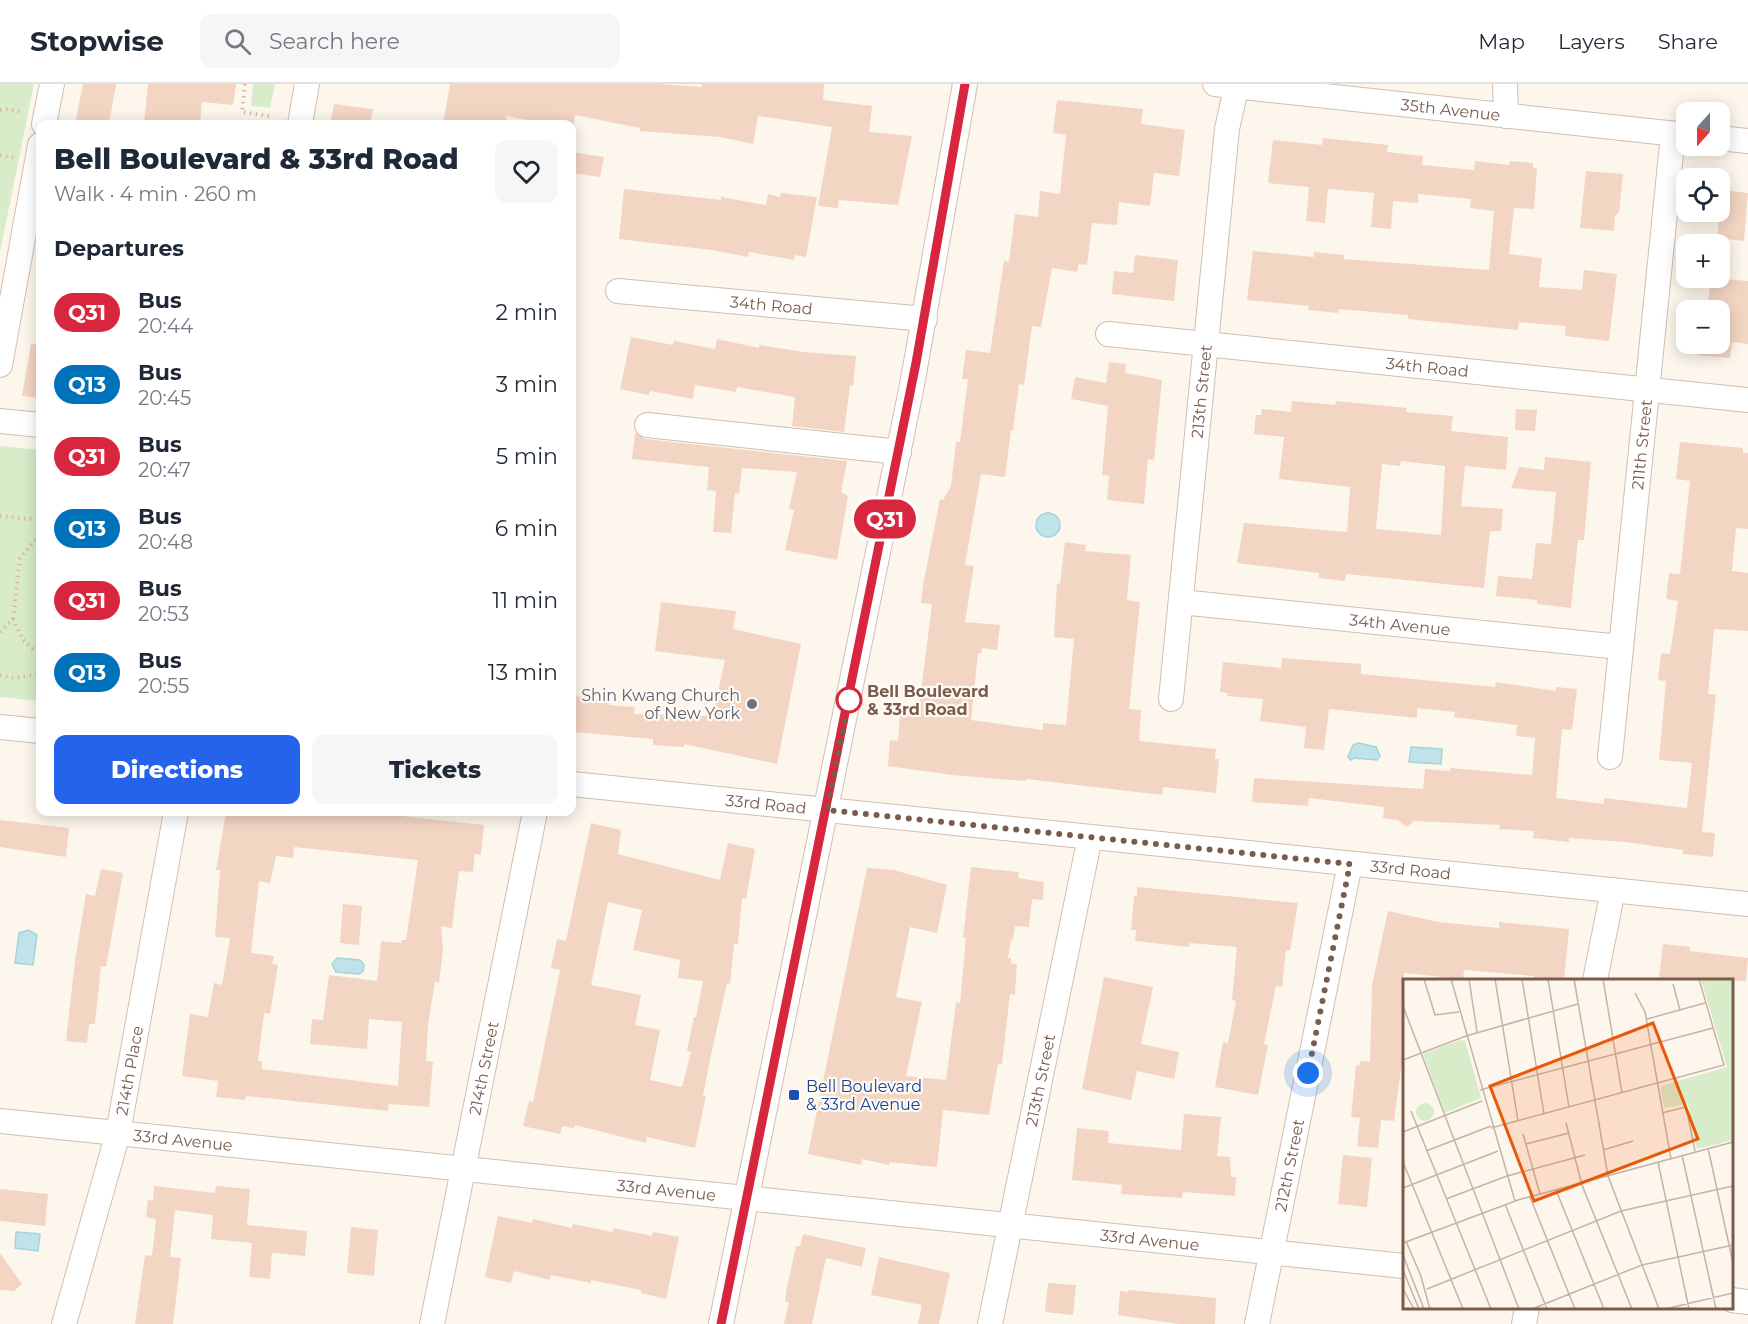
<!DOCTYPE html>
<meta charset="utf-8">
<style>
:root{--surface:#fff;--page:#f6f6f7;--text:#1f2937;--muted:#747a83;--line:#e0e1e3;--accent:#2563eb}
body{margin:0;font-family:Montserrat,sans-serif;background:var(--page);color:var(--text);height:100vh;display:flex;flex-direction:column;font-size:22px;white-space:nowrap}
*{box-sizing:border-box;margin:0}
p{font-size:20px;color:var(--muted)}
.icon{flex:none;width:33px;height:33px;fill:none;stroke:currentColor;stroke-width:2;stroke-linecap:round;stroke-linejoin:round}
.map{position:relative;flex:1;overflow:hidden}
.side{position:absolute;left:36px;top:36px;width:540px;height:696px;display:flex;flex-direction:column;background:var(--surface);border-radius:12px;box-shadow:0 3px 15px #0003}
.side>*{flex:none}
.badge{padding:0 12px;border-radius:20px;font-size:21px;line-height:39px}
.needle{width:39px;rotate:201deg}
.fabs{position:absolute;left:1676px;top:18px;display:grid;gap:12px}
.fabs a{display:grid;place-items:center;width:54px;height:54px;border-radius:12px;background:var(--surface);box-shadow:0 3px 15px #0003;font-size:30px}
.you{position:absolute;width:30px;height:30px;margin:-15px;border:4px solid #fff;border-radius:50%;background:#1a73e8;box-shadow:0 0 0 9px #1a73e833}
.map>.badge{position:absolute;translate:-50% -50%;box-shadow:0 0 0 3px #fff}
h2{padding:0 18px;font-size:22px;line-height:54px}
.round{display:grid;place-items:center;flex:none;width:63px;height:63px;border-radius:12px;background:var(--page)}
.head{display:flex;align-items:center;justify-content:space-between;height:102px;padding:0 18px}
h1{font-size:28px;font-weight:800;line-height:45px}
.button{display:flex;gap:12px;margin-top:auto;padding:12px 18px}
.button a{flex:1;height:69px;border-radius:12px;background:var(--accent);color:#fff;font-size:24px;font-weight:800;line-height:69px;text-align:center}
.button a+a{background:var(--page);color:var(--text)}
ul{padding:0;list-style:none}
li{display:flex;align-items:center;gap:18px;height:72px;padding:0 18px}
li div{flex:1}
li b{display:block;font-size:22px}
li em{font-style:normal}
li .badge{min-width:66px;font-weight:700;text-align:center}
header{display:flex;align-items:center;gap:36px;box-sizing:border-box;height:84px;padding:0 30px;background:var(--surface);border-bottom:2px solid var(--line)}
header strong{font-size:28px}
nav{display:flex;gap:33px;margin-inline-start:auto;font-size:21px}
.search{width:420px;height:54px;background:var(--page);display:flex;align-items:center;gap:15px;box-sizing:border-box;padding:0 21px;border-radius:12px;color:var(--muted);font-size:22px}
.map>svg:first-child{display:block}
.green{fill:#d8ecc9}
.water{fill:#bfe3e8;stroke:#a5d3da;stroke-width:1.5}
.building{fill:#f3d5c3;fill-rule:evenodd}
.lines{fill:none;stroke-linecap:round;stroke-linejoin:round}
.minor-casing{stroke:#d1beb0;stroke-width:26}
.path{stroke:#d9b8a5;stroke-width:4;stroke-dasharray:1.5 4.5;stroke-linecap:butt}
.minor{stroke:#fff;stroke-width:24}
.line-casing{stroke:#fff;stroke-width:14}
.line{stroke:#d7263d;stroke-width:9}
.walk{stroke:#7a5c4d;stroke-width:6;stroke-dasharray:0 10.8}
.stop-dot{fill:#fff;stroke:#d7263d;stroke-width:3}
.worship-dot{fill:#6b7280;stroke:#fffaf3;stroke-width:2}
.transit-dot{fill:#1a4fb4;stroke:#fffaf3;stroke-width:2}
.labels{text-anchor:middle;stroke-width:4.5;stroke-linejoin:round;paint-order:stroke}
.street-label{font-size:16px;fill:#7a5c4d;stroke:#fffaf3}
.stop-label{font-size:16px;font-weight:bold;fill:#7a5c4d;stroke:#fffaf3;text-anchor:start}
.worship-label{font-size:16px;fill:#5b616d;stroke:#fffaf3;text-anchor:end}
.transit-label{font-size:16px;fill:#164399;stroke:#fffaf3;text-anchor:start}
.inset-road{fill:none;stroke:#c5b3a7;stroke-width:1.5}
.view{fill:#e8590c;fill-opacity:0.15;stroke:#e8590c;stroke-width:3}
.inset-edge{fill:none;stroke:#7a5c4d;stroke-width:3}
</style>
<header>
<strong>Stopwise</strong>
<div class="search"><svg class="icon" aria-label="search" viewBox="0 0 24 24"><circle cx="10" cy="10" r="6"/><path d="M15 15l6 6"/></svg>Search here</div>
<nav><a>Map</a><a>Layers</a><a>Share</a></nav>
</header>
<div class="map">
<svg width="1748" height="1240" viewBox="0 0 1748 1240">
<rect width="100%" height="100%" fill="#fdf6ec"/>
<!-- green -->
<path class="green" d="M0,0h34l-34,168z
M253,0h22l-5,24 -19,-2z
M0,362l40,4v251l-40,-4z"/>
<!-- water -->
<path class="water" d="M1036 441a12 12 0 1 1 24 0a12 12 0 1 1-24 0Z
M1358,659l18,4 4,9 -3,4 -23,-2 -3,2 -3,-3 5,-12z
M1411,663l31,2 -1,15 -32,-2z
M28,846l9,5 -4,30 -18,-2 4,-30z
M337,874l23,2 4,5 -1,6 -4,3 -23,-2 -4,-8z
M16,1148l24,2 -2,17 -23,-3z"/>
<!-- building -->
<path class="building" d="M83,0h33l-7,40h-34z
M148,0h88l-3,21 -31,-3 -2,22h-56z
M450,0h210l42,3v-3h122l-1,16 49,6 -3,26 43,4 -14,69 -59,-5 -1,8 -20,-2 14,-79 -74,-11 -5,28 -33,-7 -80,-6v-3l-65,-13 -2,14 -1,-5h-23l-42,-8 -2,8h-62z
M1057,16l86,9 -2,15 44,6 -6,46 -25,-3 -4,33 -31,-4 -2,23 -25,-2 -5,42 -8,-1 -2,8 -25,-4 -11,59 -9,-1 -8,59 -5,-1 -6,47 -2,-1 -6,47 -24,-3 -7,39 -9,52 9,1 -9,56 35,3 -3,25 -15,-2 -1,5h-3l-7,67 72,10v-7l23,2 8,-86 -20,-2 3,-54 3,1 5,-42 21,3 -1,6 46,4 -4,45 13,2 -11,107 12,1 -2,31 77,8 -1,10h4l-3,34 -53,-6 -1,8 -136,-16 -1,2 -73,-6 -64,-9 2,-26 8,1 2,-28 18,2 14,-111 -11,-1 2,-18 17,-86 3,1 8,-14 5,-44h4l8,-63h-6l4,-29 24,3 14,-92 5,1 6,-48 23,3 2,-26 20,3 6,-59 -13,-2z
M334,20l39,5 -3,15h-40z
M1323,54l65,7 -1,7 36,4 -1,9 52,5 1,-9 34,4 1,-4 23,2v5h4l-3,41 -20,-1 -5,46 33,4 -3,29 43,3 2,-20 33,4 -8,67 -44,-5 1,-10 -47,-4 -1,8 -42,-4 -68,-7v-4l-69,-6 -1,4 -30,-3 1,-4 -62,-6 6,-49 61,6v-5l30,3v4l145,11 5,-59 -24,-3 1,-9 -53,-5v9l-25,-2 -2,28 -20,-2 3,-34 -46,-4 -3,34 -19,-2 3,-34 -41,-4 5,-43 49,5z
M572,68l32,5 -4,20 -28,-4z
M1586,87l37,3 -4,38 -4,4 -1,15 -34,-3z
M624,105l97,11v-3l45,8 2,-11 12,3 1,-4 36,4 -11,60 -11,-2 -1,5 -45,-8 -1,5 -36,-7 -93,-11z
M1722,106l26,3 -4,48 -27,-3z
M1135,171l43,5 -4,41 -62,-7 2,-23 19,2z
M1711,194l37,3v63l-16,-2 -2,16 -33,-3 2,-11h20v-34h-17l1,-10 5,1z
M631,253l42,8 1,-4 41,8 2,-10 42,9v-3l45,7 52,4 -3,30 -3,-1 -6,47 -52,-6 3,-29 -58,-10 -1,5 -41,-7 -2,14 -43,-8 -1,4 -29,-6z
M31,260l9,1v53l-18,-2z
M1109,278l17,2 -1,9 37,7 -8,80 -6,-1 -4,45 -37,-4 2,-24 -7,-1 6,-69 -37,-7 4,-22 31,6z
M1292,317l43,4 1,-4 71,7 -1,4 47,4 -2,15 57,6 -2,33 -41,-4 -4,40 42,3 -2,22h-11l-6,57 -138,-14 -1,7 -26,-3v-5l-82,-10 7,-40 103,9 3,-45 -71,-8 5,-42 -30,-3 2,-19h5l1,-6 29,3zM1401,377l44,5 -4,69 -65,-6 6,-65 18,2z
M1516,325l21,1 -2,21 -20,-1z
M635,349l10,6 202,22 -6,31 7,4 -11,64 -52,-10 9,-40 -5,-1 8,-37 -55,-4 -3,26 -4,-1 -4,40 -18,-1 3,-41 -9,-1 2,-23 -77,-8z
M1680,358l63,6v5h5v76l-12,-1 -4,43 16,2v58l-34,-2 -6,65h8l-14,138 13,1 -2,24 -30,-3v-4l-58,-8 -56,-4v4l-36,-4 1,-7 -35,-2 1,-4 -86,-4 -7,6 -10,-7 -14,-2 1,-11 -75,-9 -1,8 -56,-4 2,-24 169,11 2,-20 25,2v-3l82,7 3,-37 -19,-2 1,-11 -63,-8 1,-5 -38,-4v10l-88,-9 -5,41 -20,-2 2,-21 -46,-6 3,-22 -36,-3 1,-3 -8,-1 3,-30 58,6 1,-10 79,6v10l134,13 1,-5 60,9v-4l21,2 -5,41 -10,-1 -6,69 48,6v-6l83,10 5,-45 -33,-3 7,-79 -8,-1 3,-27 9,1 8,-53 -12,-2 3,-26 11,1 10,-93 -14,-2z
M1545,373l46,5 -7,78h-6l-7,68 -34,-4v-4l-41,-4 2,-20 34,3 4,-36 15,1 5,-52 -45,-4 8,-21 25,3z
M661,518l75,9 -3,18 68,15 -24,120 -93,-20v3l-31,-2v-6l-81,-7v-36l38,4 -1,5 26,2 -1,7 79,2 12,-56 -70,-9z
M226,728h138l120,13 -3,30 -6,-1 -2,18 -14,-1 -7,57 -11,-2 2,24 -4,33 -4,-1 -7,43 -2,36 7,1 -4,45 -40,-3 -1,7 -142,-15 -1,4 -29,-3 2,-16 -36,-5 8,-62 18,3 6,-34 8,2 8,-47 -15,-1 5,-67h-4zM294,763l124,13 -12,80h-4v3l-21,-2 -4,40 -48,-6 -6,45 -11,-1 -2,25 57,5 2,-30 33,3 -4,64 -136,-17v-8h-4l6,-48 6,1 8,-49 -6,-1 2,-8 -23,-3 8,-72 11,2 6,-27 17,2z
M0,736l69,8 -3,29 -66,-10z
M591,739l30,7 -3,24 102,26 8,-37 27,6 -9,50 -4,-1 -4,46h-4l-4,40 -3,-1 -16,72 -8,41h3l-11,52 -48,-11 -1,6 -71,-18 -1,3 -12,-2 -2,8 -37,-8 6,-25 4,1 27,-132 -9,-2 6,-29 9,2zM608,818l34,8 -9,40 47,10 -2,18 25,3 -7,36h-2l-7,34 4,1 -9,35 -32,-7 10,-50 -25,-5 6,-30 -50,-10z
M971,783l48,5 -1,6 26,4 -1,18 -11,-1 -3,28 -14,-1 -2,14h-2l-3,18h3v6h6l-2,31 -5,-1 -8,70h-4l-9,51 -46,-5 -6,57 -48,-5v3l-27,-6 -1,6 -53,-11 59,-286 27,2 53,15 -10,48 -27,-6 -14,70 26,5 -16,74 40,4 10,-78 4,1 6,-65h-3z
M101,785l22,4 -17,94 -5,-1 -6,58h-6l-2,19 -21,-2 9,-80 11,-67 9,2z
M1137,803l161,16 -8,48 -4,-1 -4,37 -6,-1 -12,58 4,1 -10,50 -43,-8 8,-45 5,1 8,-42 -4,-1 5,-53 -47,-4 -1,4 -54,-6 1,-11h-5l3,-34h3z
M343,820l19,2 -3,39 -19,-2z
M1388,827l50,11 61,6v-6l70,7 -5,51 -30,1v-5l-70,-6 -1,9 -59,-6v73l-10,75 -13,-1 -3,28 -21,-2 3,-28 -9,-1 5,-52 3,1 1,-5 10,1 2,-77z
M1663,860l27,3v4l58,7 -2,23 -87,-3z
M1104,893l49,10 -12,57 38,8 -5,27 -37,-8 -6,29 -49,-11z
M1184,1030l37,3 -4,39 13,1 1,20h5l-1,19 -52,-4 -1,6 -61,-4 1,-9 -50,-5 5,-52 32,3 -1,12 73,7z
M1343,1071l29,3 -5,49 -29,-3z
M154,1102l61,7 1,-7 34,3 -3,36 60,6 -2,25 -33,-3 -2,26 -21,-2 3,-34 -41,-4 2,-24 -38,-5 -5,47 11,1 -8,66h-38l10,-69 7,1 4,-37 -10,-2 2,-17 5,1z
M0,1105l48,5 -3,32 -45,-5z
M498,1132l34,7 1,-4 39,9 1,-4 40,8v-4l39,8 1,-4 26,5 -13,62 -25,-6v-3l-50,-10v3l-40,-8 -1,5 -36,-9 -3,12 -26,-6z
M351,1143l27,3 -4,46 -27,-3z
M803,1150l63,14 -4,19 -36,-9 -14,66h-28l5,-22h-4l2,-15 9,-41h4z
M0,1169l22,31 -8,7 -14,-1z
M879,1173l71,16 -11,51h-21l4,-19 -51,-10z
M1048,1199l28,2 -3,30 -28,-3z
M1129,1206l87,8 -1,26h-37l-60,-9 2,-24 8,1z"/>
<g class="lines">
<!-- minor casing -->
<g class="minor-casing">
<g id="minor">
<path id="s1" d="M1215,0l471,51"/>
<path d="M1505,0l1,32"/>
<path d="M44,40l8,-40"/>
<path d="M300,40l7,-40"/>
<path d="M1719,54l29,3"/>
<path id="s2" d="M618,207l307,28"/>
<path id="s3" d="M1108,250l640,66"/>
<path d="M0,281l40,-220"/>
<path d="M0,337l40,4"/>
<path d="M647,341l252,27"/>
<path id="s4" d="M1181,518l439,45"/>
<path id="s5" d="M1171,615l56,-570 10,-45"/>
<path d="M0,643l40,4"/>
<path id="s6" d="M1610,673l63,-623"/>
<path id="s7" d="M572,700l1176,120"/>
<path d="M1595,896l18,-90"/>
<path id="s8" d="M0,1037l1404,145"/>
<path d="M1732,1216l16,2"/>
<path id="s9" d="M64,1240l54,-191 58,-321"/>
<path id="s10" d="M432,1240l103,-512"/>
<path d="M721,1240l191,-939 53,-301"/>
<path id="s11" d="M990,1240l100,-487"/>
<path id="s12" d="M1257,1240l93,-460"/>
<path d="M1524,1240l3,-16"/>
</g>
</g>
<!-- path -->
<path class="path" d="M245,0l-3,28 27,4
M0,26l8,-1 15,3
M0,71l15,3
M0,432l40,4
M13,535l7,-61 20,-24
M0,548l13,-13 10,21 17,15
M0,591l15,3 25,-4"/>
<!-- minor -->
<use href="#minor" class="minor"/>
</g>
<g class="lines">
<!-- line casing -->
<g class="line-casing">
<path id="line" d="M721,1240l195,-961 49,-279"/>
</g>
<!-- line -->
<use href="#line" class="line"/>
<!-- walk -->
<path class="walk" d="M849,616l-22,110 523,54 -42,209"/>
</g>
<!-- markers -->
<circle class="stop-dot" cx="849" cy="616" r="12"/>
<circle class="worship-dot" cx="752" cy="620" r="6"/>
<rect class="transit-dot" x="788" y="1005" width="12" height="12" rx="3"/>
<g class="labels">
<!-- street labels -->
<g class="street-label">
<text dy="6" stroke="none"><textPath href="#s1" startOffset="237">35th Avenue</textPath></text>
<text dy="6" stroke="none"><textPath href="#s2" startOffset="154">34th Road</textPath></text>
<text dy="6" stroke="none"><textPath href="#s3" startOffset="321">34th Road</textPath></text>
<text dy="6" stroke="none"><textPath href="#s5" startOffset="309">213th Street</textPath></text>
<text dy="6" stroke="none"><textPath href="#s6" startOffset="314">211th Street</textPath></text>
<text dy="6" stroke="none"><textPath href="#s4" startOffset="220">34th Avenue</textPath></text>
<text dy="6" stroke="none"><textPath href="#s7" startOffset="195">33rd Road</textPath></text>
<text dy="6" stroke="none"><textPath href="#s7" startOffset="843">33rd Road</textPath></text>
<text dy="6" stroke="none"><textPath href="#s10" startOffset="261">214th Street</textPath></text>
<text dy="6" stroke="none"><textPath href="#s9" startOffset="262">214th Place</textPath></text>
<text dy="6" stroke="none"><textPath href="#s11" startOffset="249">213th Street</textPath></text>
<text dy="6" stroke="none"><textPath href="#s8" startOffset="184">33rd Avenue</textPath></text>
<text dy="6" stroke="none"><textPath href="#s12" startOffset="162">212th Street</textPath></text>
<text dy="6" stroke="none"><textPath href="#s8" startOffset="670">33rd Avenue</textPath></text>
<text dy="6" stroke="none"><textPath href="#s8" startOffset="1156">33rd Avenue</textPath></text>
</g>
<!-- stop labels -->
<g class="stop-label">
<text x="867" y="613">Bell Boulevard<tspan x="867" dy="18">&amp; 33rd Road</tspan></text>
</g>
<!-- worship labels -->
<g class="worship-label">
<text x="740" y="617">Shin Kwang Church<tspan x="740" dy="18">of New York</tspan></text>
</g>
<!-- transit labels -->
<g class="transit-label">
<text x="806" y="1008">Bell Boulevard<tspan x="806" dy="18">&amp; 33rd Avenue</tspan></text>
</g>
</g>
<!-- overview -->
<g transform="translate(1403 895)">
<rect width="330" height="330" fill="#fdf6ec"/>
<path d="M298,0h32v161l-36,9 -9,-45 -24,4 -4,-22 67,-19zM57,61l5,1 16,57 -36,15 -22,-59zM13 133a9 9 0 1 1 18 0a9 9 0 1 1-18 0Z" fill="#d8ecc9"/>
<path class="inset-road" d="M21,0l11,36 24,-3M48,0l64,222M66,0l8,53M92,0l23,142M119,0l22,135M145,0l21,128M171,0l34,197 51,133M200,0l19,114M270,5l7,26M232,14l10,19 26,147M0,27l116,303M244,40l58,-16M0,81l63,-24 112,-32M77,111l233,-62M8,132l80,198M259,134l24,-6 9,44M163,144l16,62 50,124M88,149l233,-63 -25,-86M0,153l79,-31M120,155l17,60M123,165l43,-11M305,169l25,115M200,171l30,-9M23,172l65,-25M279,176l34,154M0,183l60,147M255,183l31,147M0,209l95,-37M153,211l48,119M127,218l45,112M43,220l61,-23 78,-21M102,225l42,105M3,262l14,33M0,264l115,-43 215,-58M0,276l21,54M0,291l16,39M17,294l10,36M0,310l11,20M24,310l194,-78 112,-25M129,330l110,-44 91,-20M262,330l68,-16"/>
<path class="view" d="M250,44l45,116 -164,62 -44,-115z"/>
<rect width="330" height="330" class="inset-edge"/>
</g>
</svg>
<div class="fabs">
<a><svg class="needle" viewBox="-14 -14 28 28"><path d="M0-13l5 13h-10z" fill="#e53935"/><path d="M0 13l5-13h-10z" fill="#747a83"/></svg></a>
<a><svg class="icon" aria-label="locate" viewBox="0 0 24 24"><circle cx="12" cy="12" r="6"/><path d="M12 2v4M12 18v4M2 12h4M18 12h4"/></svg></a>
<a>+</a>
<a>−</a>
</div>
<div class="you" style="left:1308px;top:989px"></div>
<b class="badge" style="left:885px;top:435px;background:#d7263d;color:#fff">Q31</b>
<section class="side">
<div class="head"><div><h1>Bell Boulevard &amp; 33rd Road</h1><p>Walk · 4 min · 260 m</p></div><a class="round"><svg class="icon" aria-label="heart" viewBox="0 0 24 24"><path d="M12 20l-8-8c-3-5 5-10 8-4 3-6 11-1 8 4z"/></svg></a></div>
<h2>Departures</h2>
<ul>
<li><span class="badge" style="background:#d7263d;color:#fff">Q31</span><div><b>Bus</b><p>20:44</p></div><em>2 min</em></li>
<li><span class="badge" style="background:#0072bc;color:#fff">Q13</span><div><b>Bus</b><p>20:45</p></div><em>3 min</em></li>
<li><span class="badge" style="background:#d7263d;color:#fff">Q31</span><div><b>Bus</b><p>20:47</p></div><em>5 min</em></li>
<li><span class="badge" style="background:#0072bc;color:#fff">Q13</span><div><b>Bus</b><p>20:48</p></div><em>6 min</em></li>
<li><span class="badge" style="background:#d7263d;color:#fff">Q31</span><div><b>Bus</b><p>20:53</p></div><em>11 min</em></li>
<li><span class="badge" style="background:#0072bc;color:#fff">Q13</span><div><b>Bus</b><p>20:55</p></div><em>13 min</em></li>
</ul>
<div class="button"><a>Directions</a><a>Tickets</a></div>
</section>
</div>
